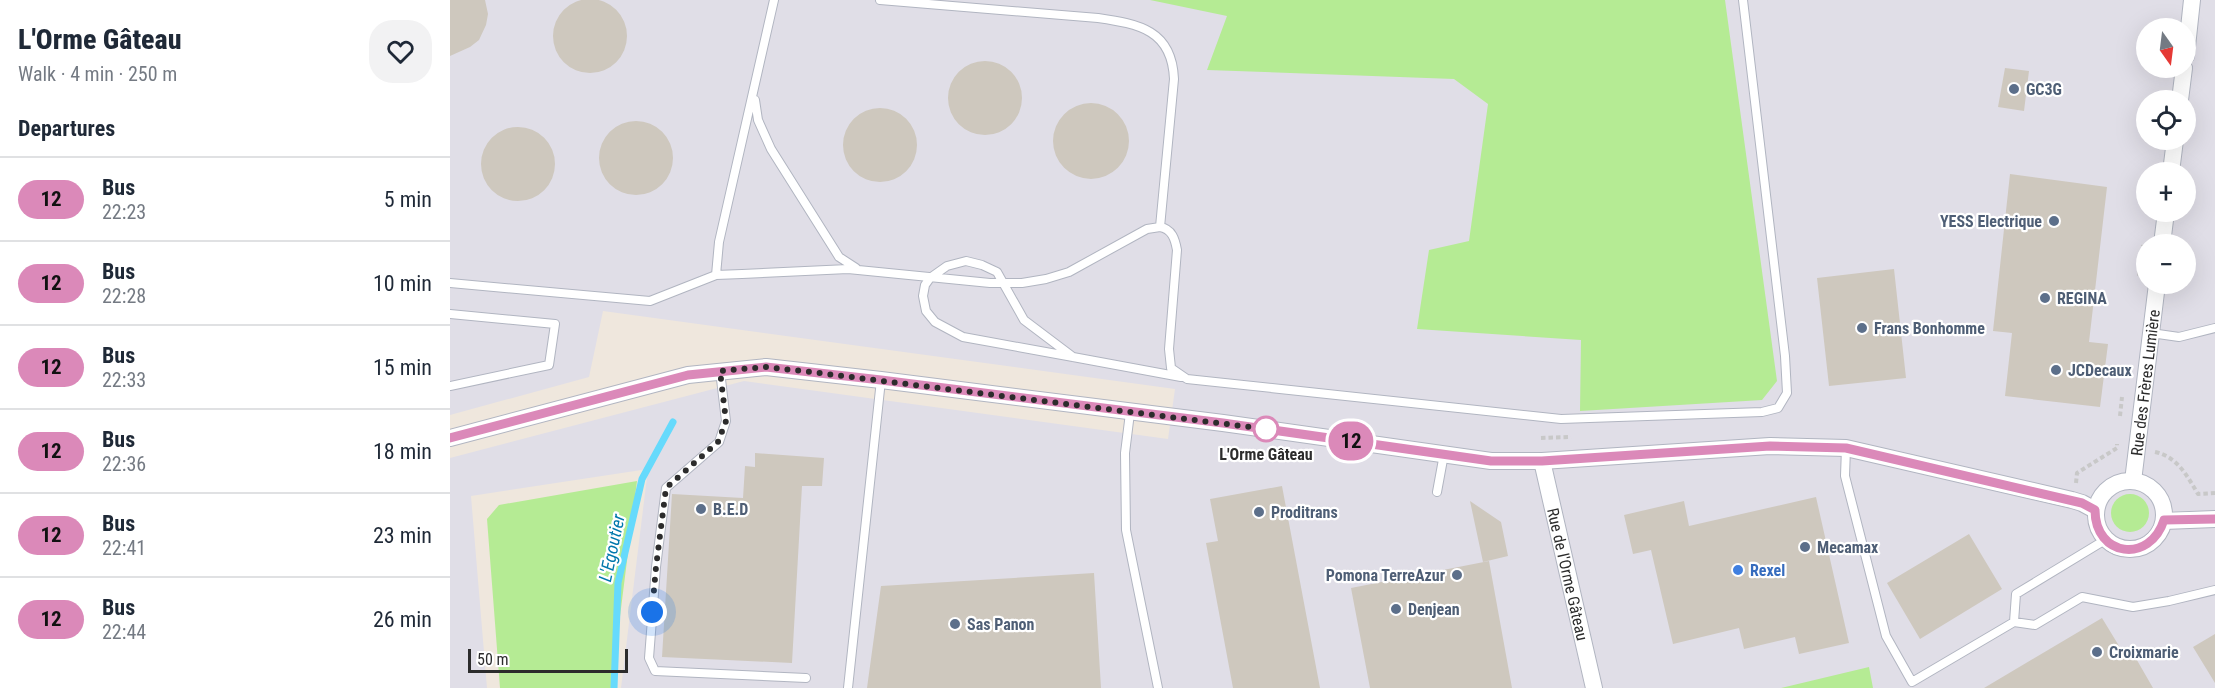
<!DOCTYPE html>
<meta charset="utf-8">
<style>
:root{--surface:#fff;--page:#f2f2f3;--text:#1f2937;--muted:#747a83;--line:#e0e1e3}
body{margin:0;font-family:"Roboto Condensed",sans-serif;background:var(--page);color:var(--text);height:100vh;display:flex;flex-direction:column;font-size:22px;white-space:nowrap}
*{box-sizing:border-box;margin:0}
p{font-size:20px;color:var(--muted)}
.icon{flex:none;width:33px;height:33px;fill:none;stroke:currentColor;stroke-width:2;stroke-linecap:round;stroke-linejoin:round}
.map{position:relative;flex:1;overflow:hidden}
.panel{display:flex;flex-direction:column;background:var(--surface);width:450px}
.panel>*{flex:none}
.badge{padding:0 12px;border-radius:20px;font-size:21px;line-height:39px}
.needle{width:39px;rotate:166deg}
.buttons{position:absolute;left:1686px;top:18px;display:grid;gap:12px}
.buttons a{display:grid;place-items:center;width:60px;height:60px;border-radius:50%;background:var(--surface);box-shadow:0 6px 24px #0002;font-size:30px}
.scale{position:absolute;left:18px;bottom:15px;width:160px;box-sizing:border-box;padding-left:6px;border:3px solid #2c2c2c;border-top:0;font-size:16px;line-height:21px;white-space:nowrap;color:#2c2c2c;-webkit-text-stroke:4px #fff;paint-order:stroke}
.you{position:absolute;width:30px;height:30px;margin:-15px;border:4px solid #fff;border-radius:50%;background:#1a73e8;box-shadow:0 0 0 9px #1a73e833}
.map>.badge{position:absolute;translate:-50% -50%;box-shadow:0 0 0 3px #fff}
h2{padding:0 18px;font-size:22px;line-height:54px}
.round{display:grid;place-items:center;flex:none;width:63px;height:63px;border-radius:24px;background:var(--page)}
.headline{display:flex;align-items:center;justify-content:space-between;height:102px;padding:0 18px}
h1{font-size:28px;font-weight:800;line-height:45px}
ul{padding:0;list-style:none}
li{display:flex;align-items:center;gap:18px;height:84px;padding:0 18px;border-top:2px solid var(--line)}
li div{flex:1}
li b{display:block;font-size:22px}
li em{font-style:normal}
li .badge{min-width:66px;font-weight:700;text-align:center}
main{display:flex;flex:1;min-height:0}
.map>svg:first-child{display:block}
.industrial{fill:#e0dee7;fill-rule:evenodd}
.green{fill:#b5eb94}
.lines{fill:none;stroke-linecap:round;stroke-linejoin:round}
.stream{stroke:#66dafc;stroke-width:7}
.building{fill:#cec8be}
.lane-casing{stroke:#b1b5c1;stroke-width:10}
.street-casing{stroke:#b1b5c1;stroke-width:18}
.path{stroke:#c8c8c8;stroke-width:4;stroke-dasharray:4.5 3;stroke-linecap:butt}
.lane{stroke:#fff;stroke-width:8}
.street{stroke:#fff;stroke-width:16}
.line-casing{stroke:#fff;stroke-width:14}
.line{stroke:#db89b9;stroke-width:9}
.walk{stroke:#2c2c2c;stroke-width:6;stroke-dasharray:0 10.8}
.service-dot{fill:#5c6f8a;stroke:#fff;stroke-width:2}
.stop-dot{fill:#fff;stroke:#db89b9;stroke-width:3}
.shop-dot{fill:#3f7fe0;stroke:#fff;stroke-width:2}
.labels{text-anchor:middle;stroke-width:4.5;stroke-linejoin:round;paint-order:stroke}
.service-label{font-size:16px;font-weight:bold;fill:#4e5e75;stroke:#fff;text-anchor:start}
.street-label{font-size:16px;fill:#2c2c2c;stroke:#fff}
.stop-label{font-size:16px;font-weight:bold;fill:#2c2c2c;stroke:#fff}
.shop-label{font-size:16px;font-weight:bold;fill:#366cbe;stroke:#fff;text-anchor:start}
.water-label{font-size:18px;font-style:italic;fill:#0078ac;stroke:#fff}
</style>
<main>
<section class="panel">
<div class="headline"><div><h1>L'Orme Gâteau</h1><p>Walk · 4 min · 250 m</p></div><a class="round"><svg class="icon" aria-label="heart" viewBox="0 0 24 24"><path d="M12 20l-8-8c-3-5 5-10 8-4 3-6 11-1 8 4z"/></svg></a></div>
<h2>Departures</h2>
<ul>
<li><span class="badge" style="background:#db89b9;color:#111">12</span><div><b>Bus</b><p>22:23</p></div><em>5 min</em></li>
<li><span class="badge" style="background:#db89b9;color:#111">12</span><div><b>Bus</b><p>22:28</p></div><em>10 min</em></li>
<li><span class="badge" style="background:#db89b9;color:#111">12</span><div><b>Bus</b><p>22:33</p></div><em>15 min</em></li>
<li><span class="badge" style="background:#db89b9;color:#111">12</span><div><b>Bus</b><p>22:36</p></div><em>18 min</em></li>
<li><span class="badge" style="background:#db89b9;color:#111">12</span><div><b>Bus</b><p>22:41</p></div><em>23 min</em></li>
<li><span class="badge" style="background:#db89b9;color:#111">12</span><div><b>Bus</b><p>22:44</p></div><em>26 min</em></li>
</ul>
</section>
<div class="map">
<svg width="1765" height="688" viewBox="0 0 1765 688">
<rect width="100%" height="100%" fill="#efe7dd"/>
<!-- industrial -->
<path class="industrial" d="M0,0h1765v688h-1594l27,-219 -177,27 16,192h-37v-230l294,-77 424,58 7,-50 -572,-78 -14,66 -139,38zM1696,28h40v40h-40zM1696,100h40v40h-40zM1696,172h40v40h-40zM1696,244h40v40h-40z"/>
<!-- green -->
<path class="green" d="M700,0h575l52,381 -15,19 -182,11 1,-71 -164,-11 12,-79 40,-9 19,-137 -34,-25 -247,-9 20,-54z
M187,481l-26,207h-111l-13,-169 12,-14z
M1661 513a19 19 0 1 1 38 0a19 19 0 1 1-38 0Z
M1419,667l4,21h-92z"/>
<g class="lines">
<!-- stream -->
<path class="stream" d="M164,688l4,-105 24,-104 31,-57"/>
</g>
<!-- building -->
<path class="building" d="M103 36a37 37 0 1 1 74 0a37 37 0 1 1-74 0Z
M0,0h35l3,14 -2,11 -7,15 -9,7 -20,9z
M498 98a37 37 0 1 1 74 0a37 37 0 1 1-74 0Z
M1555,68l24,3 -5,40 -26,-4z
M603 141a38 38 0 1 1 76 0a38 38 0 1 1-76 0Z
M393 145a37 37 0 1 1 74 0a37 37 0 1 1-74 0Z
M149 158a37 37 0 1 1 74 0a37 37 0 1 1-74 0Z
M31 164a37 37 0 1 1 74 0a37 37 0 1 1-74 0Z
M1560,174l97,13 -18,155 19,2 -8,63 -95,-11 7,-63 -19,-2z
M1444,269l12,109 -77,8 -12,-108z
M305,453l69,5 -2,28h-20l-10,177 -130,-6 10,-163 71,4 2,-32 10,1z
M832,486l38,202h-87l-27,-145 12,-2 -8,-42z
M1366,497l33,146 -50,11 -4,-17 -51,12 -5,-21 -66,16 -22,-94 -18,4 -9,-39 60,-14 5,25z
M1020,501l31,21 7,34 -25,6z
M1519,534l33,55 -82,50 -33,-56z
M1039,561l23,127h-142l-19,-100z
M644,573l7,115h-234l14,-102z
M1652,618l25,41 7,-4 19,33h-169z
M1765,634v49l-22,-36z"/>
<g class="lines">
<!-- lane casing -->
<g class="lane-casing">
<path id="lane" d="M305,100l3,20 13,29 68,108 17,11
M710,227c12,2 15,12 17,23l-8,99 2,19 16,11 374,40 201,-7 16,-4 9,-15 -2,-37 -42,-356
M266,275l3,-33 55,-242
M0,283l200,18 66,-26 26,-1 106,-5 142,14h32l24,-4 23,-7 78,-43 13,-2 14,-148c-2,-49 -35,-55 -76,-61l-218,-18
M0,314l105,10 -6,41 -99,21
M1701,333l28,4 36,-9
M623,357l-49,-37 -27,-48 -15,-7 -16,-4 -19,5 -17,12 -5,7 -2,11 3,15 9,11 28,15 110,20 108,20
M270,371l6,50 -7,21 -53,46 -10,79 -7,91 6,13 151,7
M680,413l-5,40 1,77 32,158
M1396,448l-1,28 41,160 26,46 102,-60 21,3 47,-28 51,10 36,-6 46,-11
M987,492l7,-38
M1564,622l2,-28 89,-54
M398,688l33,-308"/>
</g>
<!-- street casing -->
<g class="street-casing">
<g id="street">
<path d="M1736,56l6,-56"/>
<path d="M1730,100l4,-32"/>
<path d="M1721,172l4,-32"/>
<path d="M1712,244l4,-32"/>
<path d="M0,438l238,-63 78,-8 115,13 342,43 268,38h51l228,-15 76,2 226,52 10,3 13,7"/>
<path id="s1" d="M1092,461l52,227"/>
<circle cx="1680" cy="515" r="34"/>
<path id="s2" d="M1683,481l24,-197"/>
<path d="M1714,521l51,-2"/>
</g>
</g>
<!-- path -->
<path class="path" d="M1689,276l4,-31
M1670,416l2,-19
M1091,438l30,-1
M1705,452c23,5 32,24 43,42l17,-1
M1626,483l1,-10 40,-25v-4"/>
<!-- lane -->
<use href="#lane" class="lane"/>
<!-- street -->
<use href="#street" class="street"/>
</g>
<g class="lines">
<!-- line casing -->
<g class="line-casing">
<path id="line" d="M0,438l238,-63 78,-8 115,13 342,43 268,38h51l228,-15 76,2 236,55 13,7c0,47 55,54 69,10l51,-1"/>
</g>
<!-- line -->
<use href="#line" class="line"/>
<!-- walk -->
<path class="walk" d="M202,612l4,-45 10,-79 52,-46 8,-21 -6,-50 46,-4 45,5 455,57"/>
</g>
<!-- markers -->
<g class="service-dot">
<circle cx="1564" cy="89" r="6"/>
<circle cx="1604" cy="221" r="6"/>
<circle cx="1595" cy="298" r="6"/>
<circle cx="1412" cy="328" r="6"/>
<circle cx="1606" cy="370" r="6"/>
<circle cx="251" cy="509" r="6"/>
<circle cx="809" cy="512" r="6"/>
<circle cx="1355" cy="547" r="6"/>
<circle cx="1007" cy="575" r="6"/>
<circle cx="946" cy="609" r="6"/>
<circle cx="505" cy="624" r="6"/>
<circle cx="1647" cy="652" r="6"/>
</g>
<circle class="stop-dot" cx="816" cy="429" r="12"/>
<circle class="shop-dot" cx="1288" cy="570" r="6"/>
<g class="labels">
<!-- service labels -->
<g class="service-label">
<text x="1576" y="95">GC3G</text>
<text x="1592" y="227" text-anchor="end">YESS Electrique</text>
<text x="1607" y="304">REGINA</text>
<text x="1424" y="334">Frans Bonhomme</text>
<text x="1618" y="376">JCDecaux</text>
<text x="263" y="515">B.E.D</text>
<text x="821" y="518">Proditrans</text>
<text x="1367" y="553">Mecamax</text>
<text x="995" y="581" text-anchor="end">Pomona TerreAzur</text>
<text x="958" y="615">Denjean</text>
<text x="517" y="630">Sas Panon</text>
<text x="1659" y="658">Croixmarie</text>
</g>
<!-- street labels -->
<g class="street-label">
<text dy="6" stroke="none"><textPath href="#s2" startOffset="99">Rue des Frères Lumière</textPath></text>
<text dy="6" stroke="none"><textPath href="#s1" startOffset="116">Rue de l'Orme Gâteau</textPath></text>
</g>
<!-- stop labels -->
<g class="stop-label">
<text x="816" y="460">L'Orme Gâteau</text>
</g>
<!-- shop labels -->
<g class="shop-label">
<text x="1300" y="576">Rexel</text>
</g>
<!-- water labels -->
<g class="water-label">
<text transform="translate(162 548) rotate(-78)" y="6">L'Egoutier</text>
</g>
</g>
</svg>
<div class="buttons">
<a><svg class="needle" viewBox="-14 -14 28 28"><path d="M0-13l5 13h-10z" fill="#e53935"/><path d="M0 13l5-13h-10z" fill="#747a83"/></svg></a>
<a><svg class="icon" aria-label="locate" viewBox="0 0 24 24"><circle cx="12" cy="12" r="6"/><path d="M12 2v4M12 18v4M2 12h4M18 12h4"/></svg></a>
<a>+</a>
<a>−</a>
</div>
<div class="scale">50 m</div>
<div class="you" style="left:202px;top:612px"></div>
<b class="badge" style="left:901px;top:441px;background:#db89b9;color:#111">12</b>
</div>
</main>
